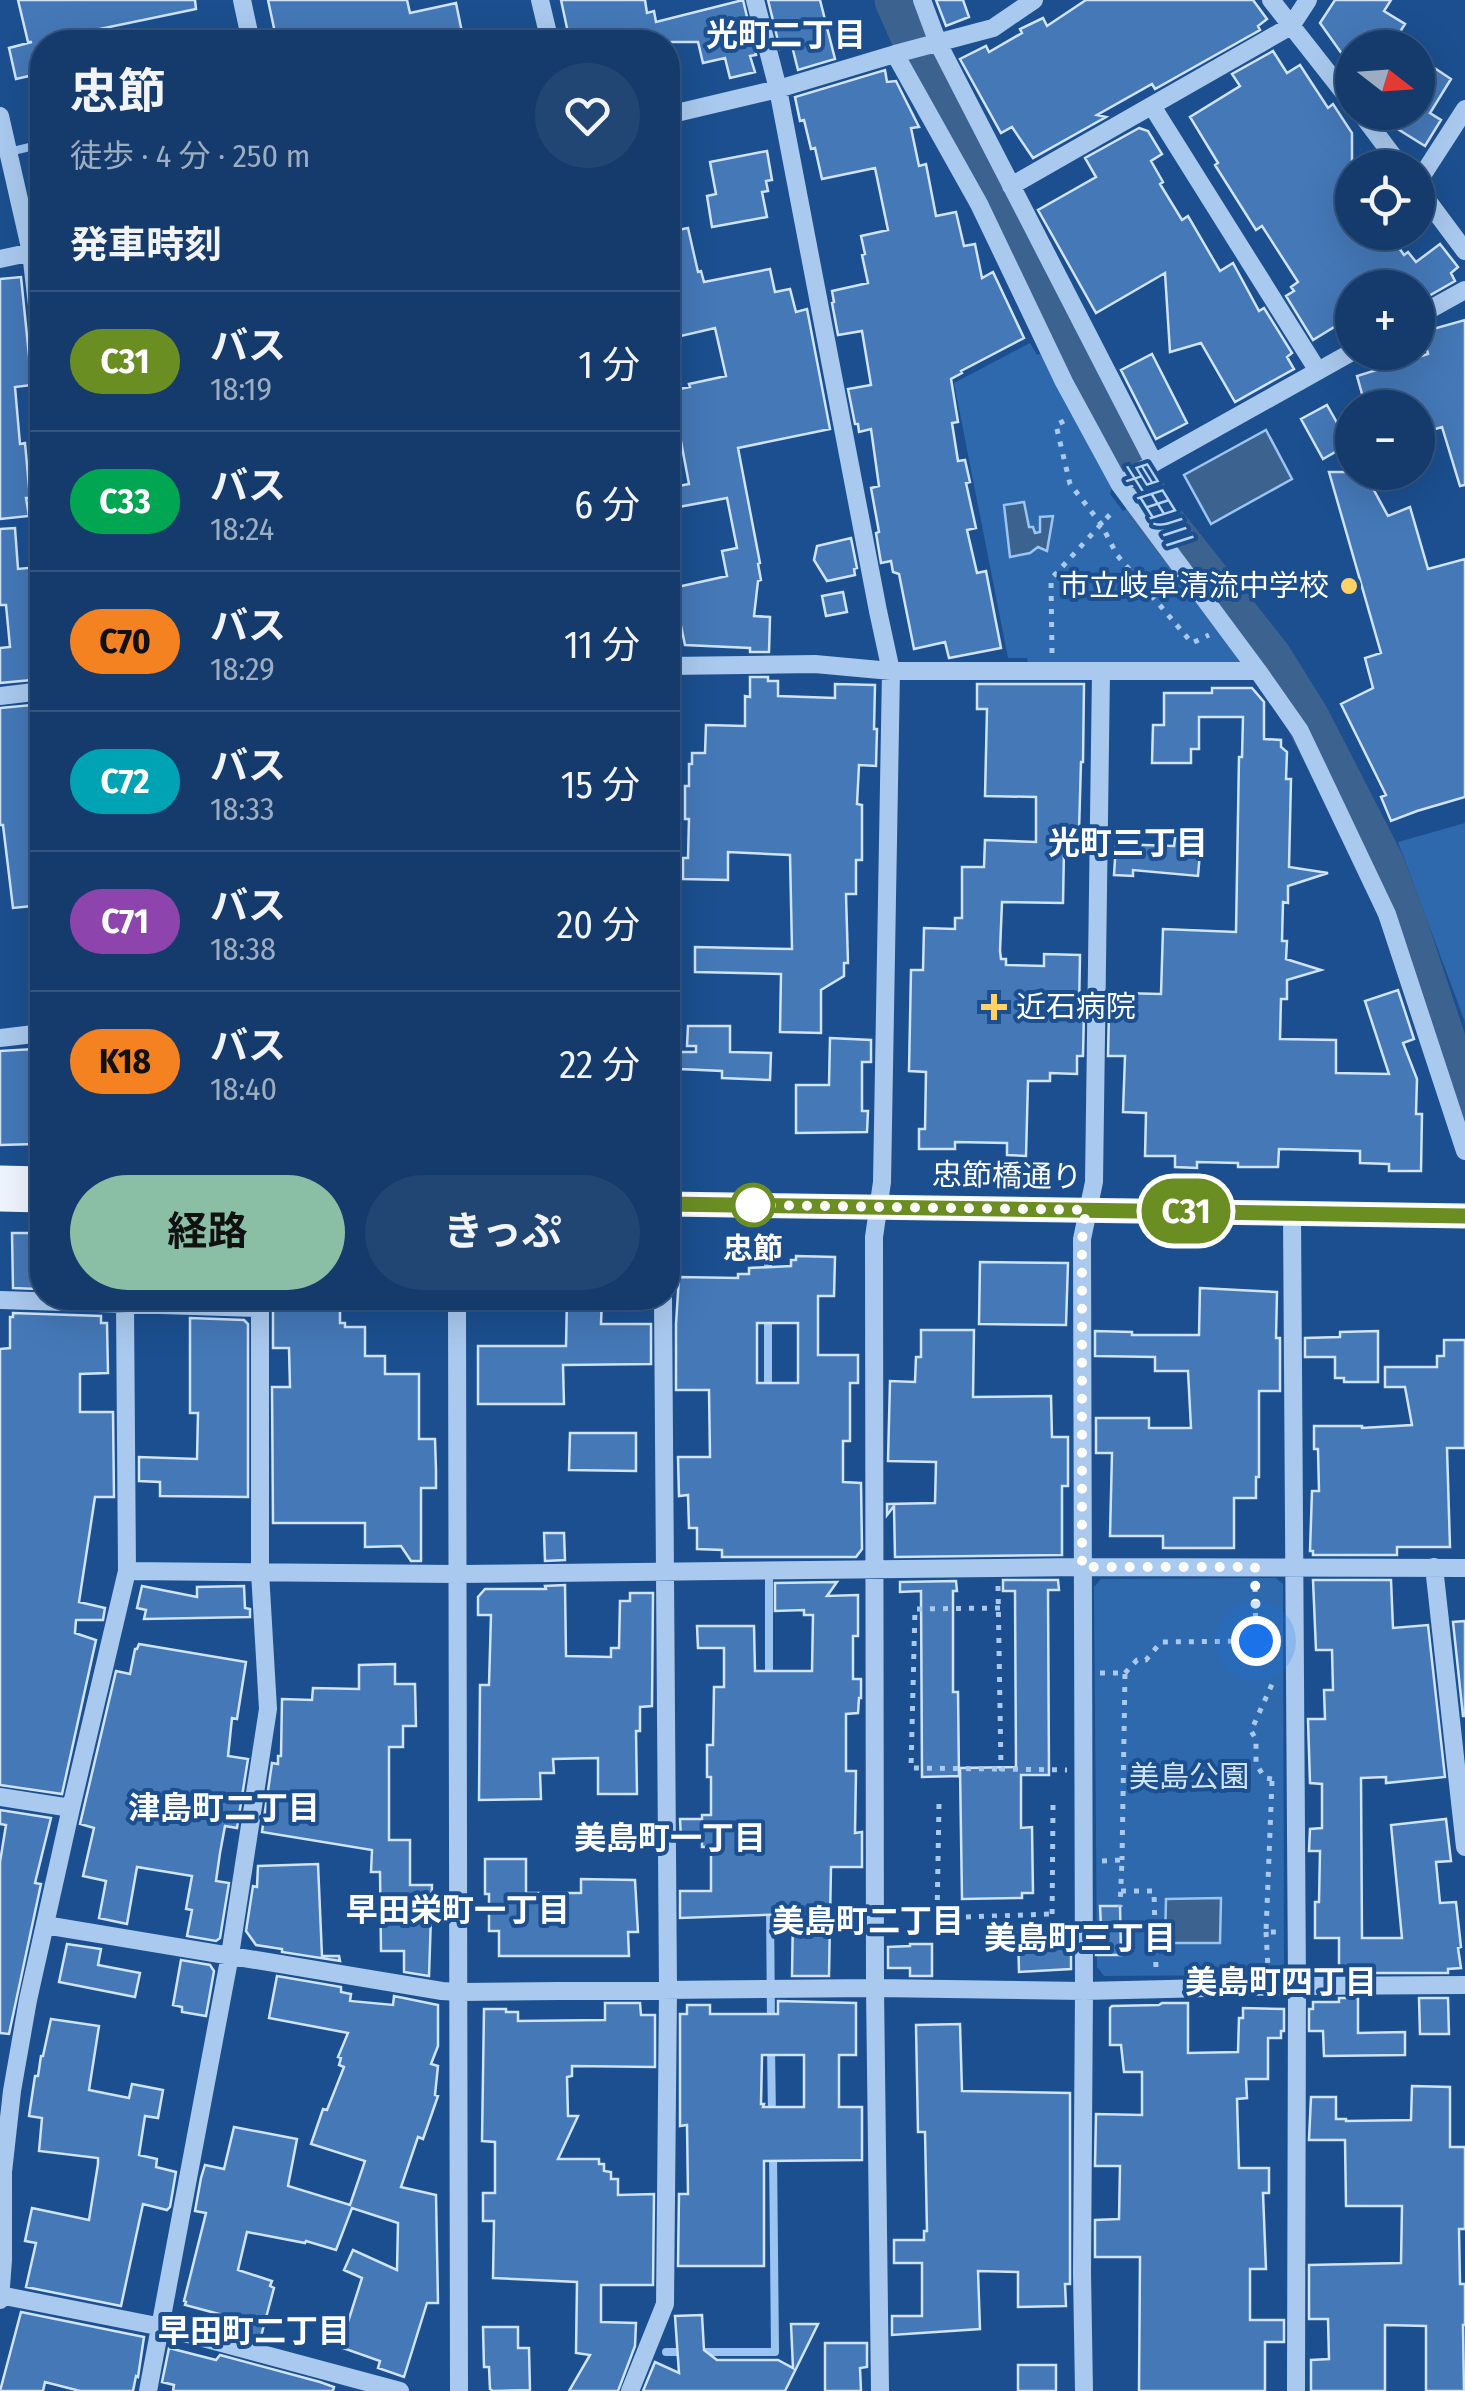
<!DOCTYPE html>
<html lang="ja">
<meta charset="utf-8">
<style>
:root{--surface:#143b6b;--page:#214673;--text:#f1f3f6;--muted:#9dadc1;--line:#33557e;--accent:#8abfa5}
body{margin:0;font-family:"Fira Sans Condensed","Noto Sans JP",sans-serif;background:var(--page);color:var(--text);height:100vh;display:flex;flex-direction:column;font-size:38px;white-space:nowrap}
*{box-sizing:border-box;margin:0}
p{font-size:32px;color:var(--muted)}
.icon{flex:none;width:55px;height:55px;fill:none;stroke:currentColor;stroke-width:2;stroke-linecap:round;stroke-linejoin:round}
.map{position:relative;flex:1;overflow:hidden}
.details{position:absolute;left:30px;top:30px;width:650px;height:1280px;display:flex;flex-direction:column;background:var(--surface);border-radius:40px;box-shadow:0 10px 40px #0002,0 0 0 2px var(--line)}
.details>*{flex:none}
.badge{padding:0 20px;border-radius:32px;font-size:35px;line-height:65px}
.needle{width:65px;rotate:107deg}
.fabs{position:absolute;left:1335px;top:30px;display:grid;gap:20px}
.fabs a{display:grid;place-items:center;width:100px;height:100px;border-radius:50%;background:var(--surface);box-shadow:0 10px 40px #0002,0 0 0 2px var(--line);font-size:50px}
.you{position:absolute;width:50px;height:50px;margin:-25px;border:8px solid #fff;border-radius:50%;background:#1a73e8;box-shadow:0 0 0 15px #1a73e833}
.map>.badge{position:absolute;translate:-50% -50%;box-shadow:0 0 0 5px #fff}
h2{padding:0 40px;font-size:38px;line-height:90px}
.round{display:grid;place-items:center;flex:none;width:105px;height:105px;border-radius:52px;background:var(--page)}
.headline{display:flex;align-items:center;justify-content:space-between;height:170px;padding:0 40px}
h1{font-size:48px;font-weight:700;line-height:75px}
.action{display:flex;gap:20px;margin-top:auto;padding:20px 40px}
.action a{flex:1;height:115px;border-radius:60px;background:var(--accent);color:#111;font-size:40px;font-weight:700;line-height:115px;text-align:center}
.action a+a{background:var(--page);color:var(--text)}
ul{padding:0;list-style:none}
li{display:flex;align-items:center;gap:30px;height:140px;padding:0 40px;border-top:2px solid var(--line)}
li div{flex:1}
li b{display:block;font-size:38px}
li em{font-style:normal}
li .badge{min-width:110px;font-weight:700;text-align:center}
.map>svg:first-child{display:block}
.green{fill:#2e69ad}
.water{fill:#3c6290;stroke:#9cc4f0;stroke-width:2.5}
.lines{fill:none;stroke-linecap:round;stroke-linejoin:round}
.stream{stroke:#9cc4f0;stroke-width:8}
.river{stroke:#3c6290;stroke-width:45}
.building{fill:#4478b7;stroke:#cfe3fa;stroke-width:2.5;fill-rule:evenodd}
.path{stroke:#a9c9ee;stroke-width:5;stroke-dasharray:5 8;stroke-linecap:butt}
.minor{stroke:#a9c9ee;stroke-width:18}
.major{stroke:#f0f6ff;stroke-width:25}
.line-casing{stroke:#fff;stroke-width:22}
.line{stroke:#6b8e23;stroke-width:15}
.walk{stroke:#fff;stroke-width:10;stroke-dasharray:0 18}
.poi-dot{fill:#ffd166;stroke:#1b4f8f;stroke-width:4}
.stop-dot{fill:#fff;stroke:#6b8e23;stroke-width:5}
.labels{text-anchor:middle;stroke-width:8;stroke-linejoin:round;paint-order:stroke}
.poi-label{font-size:30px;fill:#fff;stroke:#1b4f8f;text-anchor:end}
.street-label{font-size:30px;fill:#fff;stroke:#1b4f8f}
.stop-label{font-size:30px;font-weight:bold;fill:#fff;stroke:#1b4f8f}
.park-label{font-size:30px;fill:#cfe3fa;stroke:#1b4f8f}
.neighbourhood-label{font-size:32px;font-weight:bold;fill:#fff;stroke:#1b4f8f}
.water-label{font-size:32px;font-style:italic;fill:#b5d3f5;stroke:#1b4f8f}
</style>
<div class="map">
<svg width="1465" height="2391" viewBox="0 0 1465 2391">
<rect width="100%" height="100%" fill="#1b4f8f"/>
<!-- green -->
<path class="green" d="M1030,343l7,12 7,-3 71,126 -5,16 13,17 5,-3 58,64 64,106 -221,-8 -2,-12h-19l-54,-275z
M1465,823v199l-67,-180z
M1276,1578l7,6 1,384 -6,7 -174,1 -7,-9 -3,-380 7,-8z"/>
<!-- water -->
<path class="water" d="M1266,430l26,49 -81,45 -27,-49z
M1024,502l5,25h4l2,6 5,-1v-15l13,-1 -6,35 -9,-4 -8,6 -20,4 -6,-52z
M1221,1898l-1,45h-55l1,-44z"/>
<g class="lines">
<!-- stream -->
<path class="stream" d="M94,23l5,19
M9,152l33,-8
M768,1257v20
M768,1316v76
M769,1571v106
M770,1906l1,116
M771,2046l1,71
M666,2352h20
M700,2352h75l-2,-201"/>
<!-- river -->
<path class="river" d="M897,0l40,90 132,253 82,165 118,149 38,61 74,144 23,60 61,184"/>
</g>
<!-- building -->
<path class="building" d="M18,0h177l1,9 -106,22v11h-48v31l-26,6 -7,-31 23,-6h-4z
M268,0h139l3,13 46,-10 8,39h-187z
M561,0h84l2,13 7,-2 2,11 87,-22 13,55 -6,1 5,16 -25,6 -5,-20 -22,5 -5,-21h-128z
M768,0h52l15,59 -37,11 -6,-24 -12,3z
M936,0h27l6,17 -23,9z
M1086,0h167l14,19 -9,7 2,4 -105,59 -3,-5 -55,31 9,2 -73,41 -21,-31 -11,6 -41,-74 26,-13 3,6 33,-19 -2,-4 23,-11 4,8z
M1335,0h56l-7,11 21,13 -15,24h-38v20l-32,-45z
M1273,51l14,22 13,-8 28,43 5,-4 19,29v99h36l16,23 4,-3 8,10 24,-18 18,23 -7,6 4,8 -37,21v-14h-66v28l-39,24 -27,-44 8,-5 -3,-4 7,-5 -36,-56 -6,4 -41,-65 3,-2 -28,-46 50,-31 -8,-12z
M1418,57l33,22 -21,34 11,7 -16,26 -45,-28 -4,-6h42z
M885,70l2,12 9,-1 23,46 -8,1 8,38 7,-2 10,52 20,-4 8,34 11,-2 7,34 11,-6 31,66 -63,33 1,2 -11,6 7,43 -6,1 6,38 7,-1 5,22 -4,1 10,45 -9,2 10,43 9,-2 15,77 -52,10 -4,-16 -31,7 -15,-75 -6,-2 -2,-11 -10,2 -5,-30 3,-1 -8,-44 8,-2 -8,-57 -12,3 -1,-8h-3l-7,-35 23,-4 -9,-54 -24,4 -6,-32 2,-1 -2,-11 36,-8 -6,-28 3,-1 -4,-18 27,-6 -13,-62 -53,11 -7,-31 -4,1 -7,-29 -4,1 -5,-24z
M1139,128l9,3 14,23 -11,7 12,21 -3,2 22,36 6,-4 32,55 13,-8 26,48 5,-3 28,45 -5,4 7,12 -59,33 -34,-59 -31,9 -5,-79 -69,40 -58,-103 58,-33 -11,-19z
M767,151l5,29 -6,1 2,10 -6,1 5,25 -55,10 -5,-31 9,-2 -6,-32z
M688,228l10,44 3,-1 3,11 66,-13 5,23 15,-3 6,23 11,-3 23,120 -92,19 22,115 -2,1 3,16 -3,1 -4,35 16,1 -1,35h-19v-4l-65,-3 -12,-57 54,-12 -5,-25 15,-3 -10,-50 -59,11v-21l21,-4 -13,-69 -8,2v-26l22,-4 -1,-3 37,-8 -11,-48 -47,11v-107z
M21,277l11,108 -17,2 5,57 5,-1 5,55h-4l3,18 -29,3v-240z
M1465,320v165l-5,1 -18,-59 -24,7v-26h-52l-9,-32 71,-22 -6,-22z
M1152,354l35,69 -31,16 -35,-69z
M1327,405l22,39 -26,15 -22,-40z
M1329,472h35l24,44 22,-9 18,62 37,-10v238l-48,14 -26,10 -10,-24 5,-2 -45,-91 32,-16 -8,-30 16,-5z
M15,528l3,41 20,-2 4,43v69l-42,4v-35l10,-1 -4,-42h-6v-76z
M851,538l6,30 -3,1 1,6 -28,6 -13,-21 3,-14z
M843,592l4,20 -21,4 -4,-20z
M750,677h18v4h10v15l57,2v-14l40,1 -1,44h3l-1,37 -17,-1 -2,39 5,1v55h-6v34h-10l2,69h-4v13l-23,14v43l-41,-1 1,-58 -86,-2v-25l97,2 -2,-94 -62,-3v28l-45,-1v-21h5l1,-39h-4v-33h4v-22h3v-11h13l1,-28 39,1v-30l5,1z
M977,684h107l-1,78h-2l-2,69h5l-1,20 -19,-1 -1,53 -61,-1 -2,49 1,8h5v6l38,1v-12l36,1 -1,56h5l-1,45h-6v18l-27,-1v8h-22l-2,75 -19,-1v-12l-52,-1v7h-36v-20h6l1,-57 -17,-1 2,-101h12l1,-42 31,1v-11h7v-51h22l1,-27 51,2v-45l-51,-1 2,-87h-10z
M1212,688h40l12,14v37l17,1v7l6,5 -1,27h5l-2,88 39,6 -40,13v17l-5,-1 -1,39h5l-1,18 35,11 -34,10v19h-6l-1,40 56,1v33l53,1 -24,-73 33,-11 16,49 -11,4 14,36 -1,35h6l-1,57h-32v-7l-29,-1v-12l-81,-2 -1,18h-40v-4l-41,-1v6l-22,-1v-11h-30l1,-43 -23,-1 2,-56h-17l1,-45 12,1v-19l40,1 2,-65 73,3 3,-175h3l1,-40h-44v32h-8v14h-39l1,-38h11v-32h48z
M42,704v201l-29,3 -10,-83h-3v-117z
M1175,838l26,2 -3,36 -65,-6v6l-19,-1 2,-31 58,2z
M688,1026h42v26l41,1 -1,27 -48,-2v-7l-42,-2v-17h16v-6h-9z
M830,1038l41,2v22h-9v49h6l-1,21 -71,1v-48h33z
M34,1049l2,95 -36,1v-94z
M12,1233h24l1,56 -24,-1z
M796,1256l39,1 -1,39h-16v59h40v28h-8v58h-7v41l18,1 1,66 -6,8h-134v-7l-25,-1v-21h-8l-1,-33 -9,1 -1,-39h32l-1,-67h-33v-66l3,-47 59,1v-4h11v-6l42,-2v-6h5zM757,1323h41v60h-41z
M980,1262l88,1 -2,62 -87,-1z
M1200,1288l77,4 -1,46h4v53h-21v86h-3v21h-22v50h-71v-12h-53l2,-83h-16v-35h53v10h42l-3,-57h-33v-14l-60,-1v-25l37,1v3h67z
M273,1298h29v2h38v23h5v4h20v29h20v18h34v65h16l1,31v18h-15v73h-10l-10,-15 -36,1v-24h-92l-1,-136h18l-1,-39h-16z
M567,1298h35l-1,26h50v40l-88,1 1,39h-86v-58h88z
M13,1313l88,3v7h6l1,50 -28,1v38h33l1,85h-19l-16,105 26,6 -2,12h-27l-1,13 21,7 -34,154 -62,-9v-436l10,-1v-31h3z
M190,1318l54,2 4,4v173l-88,-1v-14l-21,-1v-24l58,2 1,-46h-8z
M921,1330h53l-1,67 78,-1 1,41h16v49h-6v69l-167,2 -1,-51 -7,9v-11l48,-1 1,-41 -48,-1 2,-80 25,1 1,-25h5z
M1378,1331v51h-34v-4h-9v-21h-30v-19l35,-1v-5z
M1444,1340h21v108h-18l3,99h-53v8h-84v-4h-3l2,-60h7l-1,-42h-4v-23h48v2l50,-3 -7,-38h-20v-20h52v-11h7z
M570,1433h66v38l-67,-1z
M544,1533h20l1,27 -20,1z
M1003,1580h55l1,10h-11l1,185h-28v53l11,-1 1,66h-11v5l-60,1 -2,-131 56,-1 -1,-176h-12z
M1313,1580h78l2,48 35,-3 17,152 -59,6v-6l-25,1 1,160h40l-11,-113 55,-6 5,42 -15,1 4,41 16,-1 5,45 -3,1 3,20 -13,1v4h-109v-35h-24v-36h4l1,-51h-11l1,-22 12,-1v-44l-12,-1 -2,-64h17l-1,-29h9l-1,-40h-16z
M956,1581l1,10h-4v101h5l1,84 -37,1 -1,-186 -21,1v-10z
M837,1582l-10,14 31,-1v41h-5v43h8v19h-2l-1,15 -12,1v57h10l-1,62 7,-1v35h-31l-2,109h-37l1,-62 -113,4v-27h31v-44h-9v-8h-21l-1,-20h22v-4h9v-38h-4v-32h6l1,-58h10v-39h-26l-1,-22h57l1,45h57l1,-56h-9v-5l-29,1v-28z
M565,1585l1,71 45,1v-9h8l1,-47h10v-8h23l-1,113 -12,1v24h-4l1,63h-39v-36l-45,1 1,14h-14l1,26 -62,1 1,-115h9l2,-70h-13v-18l7,-8h61l-1,-3z
M142,1586l55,11v-10l47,-1 1,22 5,1v8l-106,2 2,-9 -9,-2z
M1465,1621v95h-2l-10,-94z
M139,1644l107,18 -9,57 -5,-1 -4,38 20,3 -11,69 -12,-2 -5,27 -4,28 13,2 -9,55 -4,3 -29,-5 5,-26 -6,-1 6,-33 -55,-9 -10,57 -28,-6 7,-37 -23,-5 11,-48 -14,-4 36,-153 14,3 5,-25h2z
M395,1664v20h20l1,42h-13v21h-14v93h21v45h22l-3,91 -25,-4v-21h-23l-1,-79h-9l1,-22 -110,-18 10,-69 6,1v-8h3l1,-57 30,1 1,-12 46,1v-24z
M0,1810l51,8 -16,65 6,1 -32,150 -9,-1v-171l6,-37 -6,-1z
M485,1859h41v34h55v-14l54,1 3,52h-10l1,24h-130v-25h-10v-37h-4z
M318,1864l4,92h17l1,5 -58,-9v-3l-26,-4 -10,-14 7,-45 4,1 1,-21z
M1100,1906h20l1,49h-25v-28h5z
M1062,1928h9v41l-52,3 -1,-39 44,-1z
M67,1944l34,5 -3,16 42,8 -5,24 -76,-15z
M910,1944h22v32h-22v-8h-22v-21l22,-1z
M181,1960l29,5 4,6 -8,45 -24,-4v-5l-9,-2z
M277,1976l64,11v5l10,2 -1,7 43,4 1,-9 44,9v41l-7,18 7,2 -3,29 3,1 -15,43 -5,-2 -17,50 35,8 2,108h-11l-23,74 -26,-9 2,-7 -40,-14 22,-69 -18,-8 9,-20 44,20 1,-47 -46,-15 -16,42 -30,-9 -1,2 -58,-11 -9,38 34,11 -2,5 4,2 -14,52 -34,-9 4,-14 -45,-12 1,-3 -2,-1 22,-88 -11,-2 6,-33 4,-13 19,4 10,-42 63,12 -9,47 62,19 15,-44 -54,-17 12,-35 4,1 17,-43 -5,-2 2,-7 -3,-1 10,-24 -79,-15z
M1339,1998h19v35l47,-1v23l-81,1 -1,-25h-14v-22h4v-7h26z
M1419,1998h29l1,36h-29z
M778,2001l78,2v52h-17v52h23v53l-98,1v105h-86l1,-72h9l-1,-69 -7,1v-112h7v-9h23v9h68zM762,2055h42v52h-41l1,-3h-3z
M605,2003h35l1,12h14v52l-83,-1v10l-5,1 1,39h10l-20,43h41v5h5v7l7,1v7h7v16l36,-1 -1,91h-52v37l35,1 -1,23 -17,45h-49l21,-36 -14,-2 1,-71 -84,-4 1,-57h-11v-28h12v-51l-13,-1 2,-132h22v3h12v9l87,-1z
M1162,2003h26v50l50,-1 1,-34h4v-10l41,1v22h-3v7h-13v41h-22l1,19 -10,1 2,69h30v25h-6l3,76h-16v51h34v22h-19v49h-126l1,-134h-45v-37l24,-1 1,-53h-25l1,-52 46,1v-43h-18l-3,-27h-11v-37l2,-2 47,-1z
M51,2019l48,7 -10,64 40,8 3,-14 31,6 -5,28 -13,-2 -6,39 18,4 -1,8 20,5 -6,35 -3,3 -24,-6 -22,102 -95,-19 10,-44 -11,-2 7,-33 57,12 9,-56v-6l-59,-7 3,-33 -13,-2 6,-40h3l3,-20h2z
M960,2024l2,67 108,2v191h-5l1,22 -48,1v-35l-40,-1 2,58 -88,6v-19h30v-53h-28v-23h30v-9h3l-2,-99h-7l-2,-107z
M1412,2086l38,1v60h15v82h-6l1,55h5v41h-2l1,66h-38v-65l-41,-1v66h-74v-31l18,-1 -1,-40h-19v-54l92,-2 1,-57h-56l-1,-66h-36l2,-43h25v22h10v2l65,-1z
M21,2312l123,25 -6,40 -2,-1 -3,15h-53l-35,-9 -2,9h-43z
M702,2315l2,35 13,10h61l15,8 -2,-44h27l-33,67h-142l12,-29 24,11 -4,-57z
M483,2327h35v21h11l1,42 -37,1 -3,-2 -1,-22h-5z
M825,2343h42v24l-7,1 1,23h-36z
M169,2348l47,12 4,-5 100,27 14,5 -1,4h-160l1,-6 -12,-3z
M1018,2365h38v26h-38z"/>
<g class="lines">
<!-- path -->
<path class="path" d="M1064,421l-8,4 14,59 31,40 16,31 75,88 17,-8
M1052,653l-1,-74 64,-70
M998,1586l3,183 66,1
M1255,1587l1,54 19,15
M1000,1608l-85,1 -4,159 90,1
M1100,1673h25l-3,187
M1125,1673l12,-13h9l15,-18 95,-1
M1272,1779l-7,-1 -9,-14v-25l-5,-8 22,-49
M1272,1781l-6,151h13
M939,1804l-2,114 115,-4
M1053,1805l-1,122h14
M1102,1861l20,-1 -2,47
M1121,1891h33l2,79
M1266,1932l2,36"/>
<!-- minor -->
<path class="minor" d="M242,0l9,42
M540,0l10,42
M755,0l23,89 100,522 13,60 -9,511 -8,55 1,751 5,403
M922,0l16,43 216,420
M1271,0l81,103
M895,54l84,150 85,178 56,103 138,186 42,60 87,183 78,237
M1152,106l166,265
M1360,112l42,56
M668,115l110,-26 117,-35 98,-26 41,-28
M0,116l31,136 11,98
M1418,182l47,-73
M1011,186l280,-160 17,-26
M1418,188l47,63
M0,259l42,-9
M1418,316l47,-26
M1120,485l30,-20 202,-113
M668,666l147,-2 76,7h367
M0,696l42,-5
M0,1038l42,-5
M1292,1213l5,773 -1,405
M457,1298l2,1093
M0,1300l260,8
M1434,1567l31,280
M127,1571l330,3 625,-7 383,1
M0,1797l71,11
M45,1925l397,66 17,1 416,-4 209,3 213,-5 168,-1
M0,2295l162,32 238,64
M0,2300l3,-40v-88l9,-81 16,-91 43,-192 56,-237 -2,-267
M148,2391l82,-436 38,-246 -8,-137v-274
M630,2391l35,-87 3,-314 -5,-692
M1084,2391l-2,-118 2,-282 -2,-752 12,-57 7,-510"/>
<!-- major -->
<path class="major" d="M0,1178l42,1
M0,1199l42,1
M668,1204l797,12"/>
</g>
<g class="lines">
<!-- line casing -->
<g class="line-casing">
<path id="line" d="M668,1204l797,12"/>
</g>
<!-- line -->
<use href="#line" class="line"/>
<!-- walk -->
<path class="walk" d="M753,1205l333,5 -4,30v327h173l1,74"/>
</g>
<!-- markers -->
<g class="poi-dot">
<circle cx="1349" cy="586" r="10"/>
<path d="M989 992h10v10h10v10h-10v10h-10v-10h-10v-10h10z"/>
</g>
<circle class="stop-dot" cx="753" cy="1205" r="20"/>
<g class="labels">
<!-- poi labels -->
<g class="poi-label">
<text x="1329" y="596">市立岐阜清流中学校</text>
<text x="1016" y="1017" text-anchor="start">近石病院</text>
</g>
<!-- street labels -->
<g class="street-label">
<text transform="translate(1007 1176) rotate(1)" y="10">忠節橋通り</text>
</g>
<!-- stop labels -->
<g class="stop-label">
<text x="753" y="1259">忠節</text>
</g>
<!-- park labels -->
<g class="park-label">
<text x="1189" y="1787">美島公園</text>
</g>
<!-- neighbourhood labels -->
<g class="neighbourhood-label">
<text x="786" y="46">光町二丁目</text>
<text x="1128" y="854">光町三丁目</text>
<text x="224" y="1819">津島町二丁目</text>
<text x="670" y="1849">美島町一丁目</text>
<text x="458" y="1921">早田栄町一丁目</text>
<text x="868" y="1932">美島町二丁目</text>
<text x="1080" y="1949">美島町三丁目</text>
<text x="1281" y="1993">美島町四丁目</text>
<text x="254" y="2342">早田町二丁目</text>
</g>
<!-- water labels -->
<g class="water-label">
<text transform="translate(1155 502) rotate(58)" y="11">早田川</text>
</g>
</g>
</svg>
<div class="fabs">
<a><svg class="needle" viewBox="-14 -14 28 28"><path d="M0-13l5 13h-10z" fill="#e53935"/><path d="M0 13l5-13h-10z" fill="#9dadc1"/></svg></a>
<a><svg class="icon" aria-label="locate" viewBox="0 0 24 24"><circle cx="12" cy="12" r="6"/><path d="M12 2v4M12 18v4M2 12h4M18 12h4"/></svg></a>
<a>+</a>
<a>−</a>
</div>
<div class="you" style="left:1256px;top:1641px"></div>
<b class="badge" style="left:1186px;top:1211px;background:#6b8e23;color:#fff">C31</b>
<section class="details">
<div class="headline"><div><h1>忠節</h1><p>徒歩 · 4 分 · 250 m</p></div><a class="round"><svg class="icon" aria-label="heart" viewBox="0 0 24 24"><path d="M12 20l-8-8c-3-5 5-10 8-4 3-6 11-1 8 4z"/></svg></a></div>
<h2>発車時刻</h2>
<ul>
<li><span class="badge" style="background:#6b8e23;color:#fff">C31</span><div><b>バス</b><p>18:19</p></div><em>1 分</em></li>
<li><span class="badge" style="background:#00a651;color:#fff">C33</span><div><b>バス</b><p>18:24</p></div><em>6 分</em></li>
<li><span class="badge" style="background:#f58220;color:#111">C70</span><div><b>バス</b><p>18:29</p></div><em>11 分</em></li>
<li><span class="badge" style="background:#00a3b4;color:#fff">C72</span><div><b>バス</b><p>18:33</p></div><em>15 分</em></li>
<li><span class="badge" style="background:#8e44ad;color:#fff">C71</span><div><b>バス</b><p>18:38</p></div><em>20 分</em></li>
<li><span class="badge" style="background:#f58220;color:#111">K18</span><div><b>バス</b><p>18:40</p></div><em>22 分</em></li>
</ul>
<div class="action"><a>経路</a><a>きっぷ</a></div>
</section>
</div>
